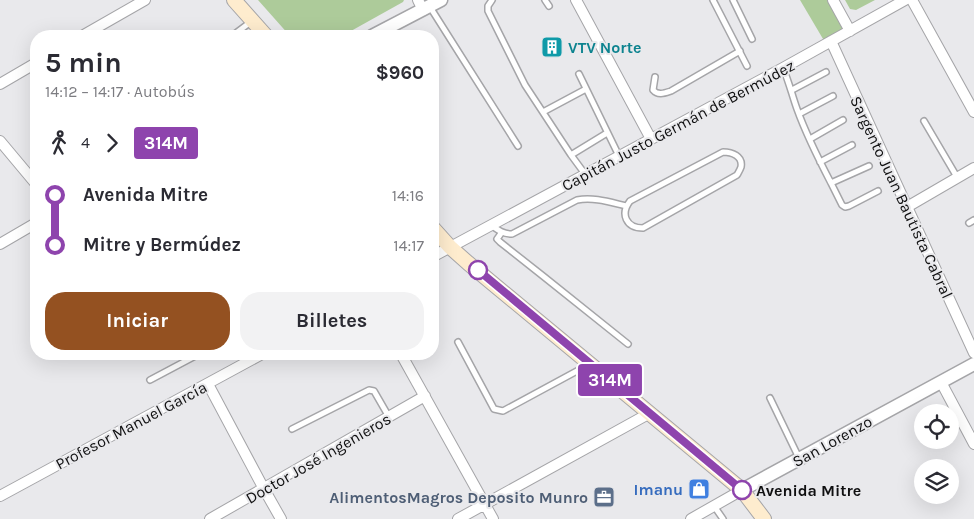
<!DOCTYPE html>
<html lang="es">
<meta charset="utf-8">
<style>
:root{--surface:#fff;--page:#f2f2f3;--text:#2b2b33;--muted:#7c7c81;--accent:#945121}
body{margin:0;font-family:Karla,sans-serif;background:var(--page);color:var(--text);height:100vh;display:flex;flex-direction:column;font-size:19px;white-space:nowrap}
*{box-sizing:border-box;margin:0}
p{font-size:16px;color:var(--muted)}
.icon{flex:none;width:28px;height:28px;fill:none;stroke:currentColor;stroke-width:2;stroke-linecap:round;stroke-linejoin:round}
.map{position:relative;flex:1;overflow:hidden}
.side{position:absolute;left:30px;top:30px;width:409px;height:330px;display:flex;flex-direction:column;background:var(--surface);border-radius:20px;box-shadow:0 5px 20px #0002}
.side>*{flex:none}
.badge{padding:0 10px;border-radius:4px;font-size:18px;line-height:32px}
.tools{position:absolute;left:914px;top:404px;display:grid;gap:10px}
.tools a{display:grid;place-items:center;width:45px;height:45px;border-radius:50%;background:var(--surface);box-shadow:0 5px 20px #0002;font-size:25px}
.map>.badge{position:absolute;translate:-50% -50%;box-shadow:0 0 0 2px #fff}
.legs{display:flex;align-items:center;gap:8px;height:55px;padding:0 15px;font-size:16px}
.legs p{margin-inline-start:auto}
.headline{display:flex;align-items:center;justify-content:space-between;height:85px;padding:0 15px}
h1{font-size:28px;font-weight:700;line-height:38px}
.primary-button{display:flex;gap:10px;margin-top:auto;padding:10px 15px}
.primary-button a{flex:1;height:58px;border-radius:20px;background:var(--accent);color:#fff;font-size:20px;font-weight:700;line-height:58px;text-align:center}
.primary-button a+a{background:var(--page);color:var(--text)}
ul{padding:0 15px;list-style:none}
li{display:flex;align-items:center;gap:18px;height:50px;font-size:19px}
li i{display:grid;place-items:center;width:8px;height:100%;margin:0 6px;background:currentColor}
li i::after{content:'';width:12px;height:12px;margin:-6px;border:4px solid;border-radius:50%;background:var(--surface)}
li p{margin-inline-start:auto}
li:first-child i{background:linear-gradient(#0000 50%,currentColor 0)}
li:last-child i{background:linear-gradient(currentColor 50%,#0000 0)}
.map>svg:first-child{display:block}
.green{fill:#adcb9a}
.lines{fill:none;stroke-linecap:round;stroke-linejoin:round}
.service-casing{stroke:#a5a5a8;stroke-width:8}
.minor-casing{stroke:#a5a5a8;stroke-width:12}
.tertiary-casing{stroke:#a5a5a8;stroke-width:15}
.secondary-casing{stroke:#a5a5a8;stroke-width:16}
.service{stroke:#fff;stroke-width:5}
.minor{stroke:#fff;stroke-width:10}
.tertiary{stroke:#fff;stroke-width:12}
.secondary{stroke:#feecce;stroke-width:14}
.line-1-casing{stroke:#fff;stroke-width:11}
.line-1{stroke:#8e44ad;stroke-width:8}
.stop-1-dot{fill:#fff;stroke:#8e44ad;stroke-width:2.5}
.labels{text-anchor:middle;stroke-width:4;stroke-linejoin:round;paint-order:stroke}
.culture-label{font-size:16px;font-weight:bold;fill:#0d838f;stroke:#e9e9ec;text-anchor:start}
.street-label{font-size:16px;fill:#101011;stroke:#e9e9ec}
.shop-label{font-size:16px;font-weight:bold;fill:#366cbe;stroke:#e9e9ec;text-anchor:end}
.stop-label{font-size:16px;font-weight:bold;fill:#101011;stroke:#e9e9ec;text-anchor:start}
.service-label{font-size:16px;font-weight:bold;fill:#4e5e75;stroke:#e9e9ec;text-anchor:end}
</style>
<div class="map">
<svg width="974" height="519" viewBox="0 0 974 519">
<rect width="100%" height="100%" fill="#e9e9ec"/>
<!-- green -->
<path class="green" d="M258,0h146l-1,2 -61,34h-52z
M800,0h33l17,31 -24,13z
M845,0h30l-19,10 -6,-1z"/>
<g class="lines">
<!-- service casing -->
<g class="service-casing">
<path id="service" d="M492,0l-4,6v5l37,74 46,70 14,19
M545,0l4,6
M713,0l34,66
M733,0l19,39
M430,7l88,139
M232,36l20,-15
M783,68c6,14 9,27 14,41 9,25 22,51 34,74l38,-17
M579,74l40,82
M655,77l-2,13c5,6 12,3 18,1l69,-40
M792,90l34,-18
M543,112l43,-23
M799,114l34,-18
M924,121l33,56
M810,139l33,-19
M723,152c9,0 20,4 18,15 -1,3 -3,6 -4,8l-94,53c-17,0 -23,-14 -13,-27z
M571,155l36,-22
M820,162l32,-17
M831,183l11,22 3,2 4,-1 29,-15
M969,223l5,-3
M491,225c7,5 12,9 21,9l65,-34c17,-3 32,2 49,6
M502,232l-5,7 3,3 43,34 85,68
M458,342l36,67 9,2 85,-46
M150,380l49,-26
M770,398l29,60
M292,429l77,-39 5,1 15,26
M714,506l9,13"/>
</g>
<!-- minor casing -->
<g class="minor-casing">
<path id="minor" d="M418,0l5,10
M576,0l75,139
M833,0l17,31
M912,0l62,112
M82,36l63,-36
M831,41l143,312
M0,84l36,-21
M0,141l36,43
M907,207l67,-39
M0,244l36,-21
M432,257l351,-189 122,-68
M401,354l92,165
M941,382l33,62
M208,384l56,105 17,30
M0,496l262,-142
M210,519l215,-123
M458,519l192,-106
M691,519l51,-29"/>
</g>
<!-- tertiary casing -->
<g class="tertiary-casing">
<path id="tertiary" d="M372,36l69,-36
M742,490l232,-126"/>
</g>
<!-- secondary casing -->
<g class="secondary-casing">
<path id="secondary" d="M234,0l32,36
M432,227l18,20 18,16 274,227 22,29"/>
</g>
<!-- service -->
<use href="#service" class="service"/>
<!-- minor -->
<use href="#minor" class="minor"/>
<!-- tertiary -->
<use href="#tertiary" class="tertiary"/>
<!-- secondary -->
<use href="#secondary" class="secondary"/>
</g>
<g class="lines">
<!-- line-1 casing -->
<g class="line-1-casing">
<path id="line-1" d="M478,270l264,220"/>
</g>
<!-- line-1 -->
<use href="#line-1" class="line-1"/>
</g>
<!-- icons -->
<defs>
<g id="building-square" transform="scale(1.125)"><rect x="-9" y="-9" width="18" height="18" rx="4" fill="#0f9aa8" stroke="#e9e9ec"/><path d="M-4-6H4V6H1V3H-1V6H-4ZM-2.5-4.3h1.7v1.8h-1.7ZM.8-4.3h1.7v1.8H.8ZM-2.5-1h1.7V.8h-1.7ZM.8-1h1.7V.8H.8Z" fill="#fff"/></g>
<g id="shop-square" transform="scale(1.125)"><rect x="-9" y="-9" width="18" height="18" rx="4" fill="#3f7fe0" stroke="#e9e9ec"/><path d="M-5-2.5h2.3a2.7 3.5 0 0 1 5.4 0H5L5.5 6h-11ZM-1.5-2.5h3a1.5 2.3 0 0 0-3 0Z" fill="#fff"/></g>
<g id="office-square" transform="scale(1.125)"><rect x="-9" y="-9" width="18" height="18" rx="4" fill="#5c6f8a" stroke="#e9e9ec"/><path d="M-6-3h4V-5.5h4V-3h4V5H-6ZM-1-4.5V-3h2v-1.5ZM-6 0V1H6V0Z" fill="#fff"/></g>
</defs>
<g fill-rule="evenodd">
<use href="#building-square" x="552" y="47"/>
<use href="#shop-square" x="699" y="489"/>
<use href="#office-square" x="604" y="497"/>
</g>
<!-- markers -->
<g class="stop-1-dot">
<circle cx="478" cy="270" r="9"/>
<circle cx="742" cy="490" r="9"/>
</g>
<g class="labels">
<!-- culture labels -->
<g class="culture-label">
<text x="568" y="53">VTV Norte</text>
</g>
<!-- street labels -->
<g class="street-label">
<text transform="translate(678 125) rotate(-28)" y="6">Capitán Justo Germán de Bermúdez</text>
<text transform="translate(902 197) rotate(65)" y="6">Sargento Juan Bautista Cabral</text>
<text transform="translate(131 425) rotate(-28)" y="6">Profesor Manuel García</text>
<text transform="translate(832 441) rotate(-29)" y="6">San Lorenzo</text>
<text transform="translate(318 458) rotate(-30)" y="6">Doctor José Ingenieros</text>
</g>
<!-- shop labels -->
<g class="shop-label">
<text x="683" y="495">Imanu</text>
</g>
<!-- stop labels -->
<g class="stop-label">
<text x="756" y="496">Avenida Mitre</text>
</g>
<!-- service labels -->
<g class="service-label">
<text x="588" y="503">AlimentosMagros Deposito Munro</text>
</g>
</g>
</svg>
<div class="tools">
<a><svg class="icon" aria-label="locate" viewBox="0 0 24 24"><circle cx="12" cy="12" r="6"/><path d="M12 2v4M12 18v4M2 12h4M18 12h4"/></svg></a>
<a><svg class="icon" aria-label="layers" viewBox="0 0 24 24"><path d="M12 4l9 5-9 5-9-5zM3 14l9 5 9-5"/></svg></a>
</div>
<b class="badge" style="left:610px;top:380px;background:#8e44ad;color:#fff">314M</b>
<section class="side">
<div class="headline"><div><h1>5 min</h1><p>14:12 – 14:17 · Autobús</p></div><b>$960</b></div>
<div class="legs"><svg class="icon" aria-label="walk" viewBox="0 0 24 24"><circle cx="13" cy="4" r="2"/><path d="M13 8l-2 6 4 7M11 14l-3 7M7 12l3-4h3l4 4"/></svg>4<svg class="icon" aria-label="forward" viewBox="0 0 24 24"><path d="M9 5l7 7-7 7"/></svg><b class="badge" style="background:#8e44ad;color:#fff">314M</b></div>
<ul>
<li><i style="color:#8e44ad"></i><b>Avenida Mitre</b><p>14:16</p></li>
<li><i style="color:#8e44ad"></i><b>Mitre y Bermúdez</b><p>14:17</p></li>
</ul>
<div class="primary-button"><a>Iniciar</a><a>Billetes</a></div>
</section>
</div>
